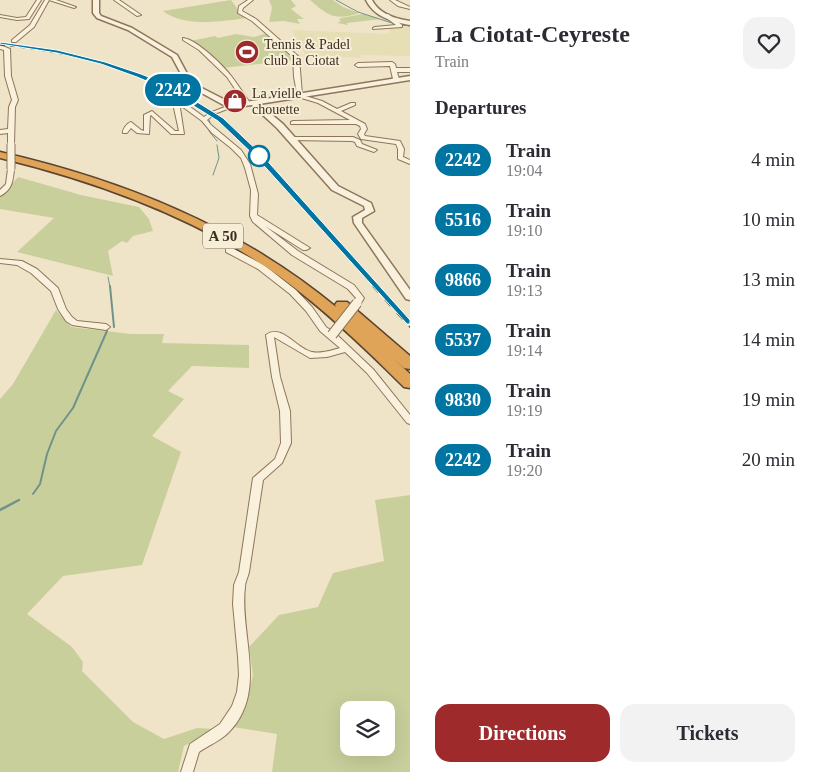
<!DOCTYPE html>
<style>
:root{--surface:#fff;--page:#f2f2f3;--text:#2b2b33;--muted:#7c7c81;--accent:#9e2a2b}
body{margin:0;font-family:"Times New Roman",serif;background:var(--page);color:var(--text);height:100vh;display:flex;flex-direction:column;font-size:19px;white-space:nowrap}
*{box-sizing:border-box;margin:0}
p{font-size:16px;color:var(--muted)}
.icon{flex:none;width:28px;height:28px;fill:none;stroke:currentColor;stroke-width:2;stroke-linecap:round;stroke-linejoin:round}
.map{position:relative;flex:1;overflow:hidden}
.sheet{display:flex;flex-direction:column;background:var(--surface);width:410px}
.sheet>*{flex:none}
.badge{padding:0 10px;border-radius:16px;font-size:18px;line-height:32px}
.buttons{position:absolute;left:340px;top:701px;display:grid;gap:10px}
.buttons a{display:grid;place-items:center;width:55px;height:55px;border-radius:10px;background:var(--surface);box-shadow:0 5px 20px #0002;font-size:25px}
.map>.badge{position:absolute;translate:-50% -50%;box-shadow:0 0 0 2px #fff}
h2{padding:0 25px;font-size:19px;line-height:45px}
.round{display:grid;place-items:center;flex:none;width:52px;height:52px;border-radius:15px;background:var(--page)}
.summary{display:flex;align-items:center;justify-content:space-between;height:85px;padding:0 25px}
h1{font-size:24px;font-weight:700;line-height:38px}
.action{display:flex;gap:10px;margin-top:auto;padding:10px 25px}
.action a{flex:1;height:58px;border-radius:15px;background:var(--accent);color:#fff;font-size:20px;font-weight:700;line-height:58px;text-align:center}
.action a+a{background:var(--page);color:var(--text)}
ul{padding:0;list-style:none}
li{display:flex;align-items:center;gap:15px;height:60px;padding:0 25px}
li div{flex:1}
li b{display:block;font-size:19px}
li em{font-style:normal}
li .badge{min-width:55px;font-weight:700;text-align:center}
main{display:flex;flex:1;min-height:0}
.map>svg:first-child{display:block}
.farmland{fill:#e6deb5}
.green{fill:#c9cf9b;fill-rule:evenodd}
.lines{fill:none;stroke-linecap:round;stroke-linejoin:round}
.stream-far2{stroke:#6f938a;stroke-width:1}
.stream-far1{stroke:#6f938a;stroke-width:2}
.stream{stroke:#6f938a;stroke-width:2.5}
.minor-casing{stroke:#8d765c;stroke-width:2}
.tertiary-casing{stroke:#8d765c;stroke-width:3}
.motorway-casing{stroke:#5b4430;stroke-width:3}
.minor{fill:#faf1dc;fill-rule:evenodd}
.tertiary{fill:#faf1dc;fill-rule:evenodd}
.motorway{fill:#e0a458;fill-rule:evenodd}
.rail-far1{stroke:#3d2e20;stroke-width:1;stroke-dasharray:5 5;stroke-linecap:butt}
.rail{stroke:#3d2e20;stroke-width:2;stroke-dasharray:9 9;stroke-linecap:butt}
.minor-bridge-far1-casing{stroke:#8d765c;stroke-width:9;stroke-linecap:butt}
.minor-bridge-casing{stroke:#8d765c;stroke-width:11;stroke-linecap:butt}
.minor-bridge-far1{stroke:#faf1dc;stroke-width:7}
.minor-bridge{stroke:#faf1dc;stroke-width:9}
.line{fill:#0075a1;stroke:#fff}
.stop-dot{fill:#fff;stroke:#0075a1;stroke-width:2.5}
.labels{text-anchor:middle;stroke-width:4;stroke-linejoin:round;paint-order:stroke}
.far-poi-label{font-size:14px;fill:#3d2e20;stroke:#f7eed8;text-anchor:start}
.shield{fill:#f7eed8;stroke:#756857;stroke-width:1}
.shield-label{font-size:15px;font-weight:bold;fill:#3d2e20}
</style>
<main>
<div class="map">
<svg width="410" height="772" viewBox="0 0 410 772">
<rect width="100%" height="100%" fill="#f0e4c8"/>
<!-- farmland -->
<path class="farmland" d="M390,27h20v29l-49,-1 -1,3 -65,-4h10l-13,-24 96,4z"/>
<!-- green -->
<path class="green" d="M231,0l6,8 1,4 10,6c-26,3 -63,10 -85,-7z
M269,0h22l5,6 -5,3 13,10h-7l3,5 -16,-3 -15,1 3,-14z
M310,0h23l10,7 16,6c-24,8 -31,3 -49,-13z
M363,14l18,5 -34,4 1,2 -11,-2 4,-2 -2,-1 2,-2z
M267,33l27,27 -71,8 -33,-27 25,-5 3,2 18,-4 18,3z
M18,177l63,18 58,12 10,12 4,12 -20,5 -6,7 -5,-2 -14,10 5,25 -96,-24 37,-34 -54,-9v-12z
M56,310l15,17 60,7h33l-2,9 87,2v23l-57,-2 -24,25 16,8 -32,37 29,16 -39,113 -79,11 -36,38 45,33 11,15 -1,9 51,51 31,17 33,-11 18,1 -31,17 -6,26h-178v-373l13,-15z
M410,495v277h-138l5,-38 -44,-7 13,-23 7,-29 -4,-28 30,-32 39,-8 15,-34 51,-12 -9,-61zM349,710h37v38h-37z"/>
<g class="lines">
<!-- stream-far2 -->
<path class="stream-far2" d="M336,0l22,12 37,12
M400,25l10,1
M209,120l2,6
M209,131l8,10
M213,175l6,-17 -2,-13
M108,277l2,10"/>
<!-- stream-far1 -->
<path class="stream-far1" d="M110,286l4,41
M33,494l7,-10 7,-30 9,-23 17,-23 34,-77"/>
<!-- stream -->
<path class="stream" d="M0,510l19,-10"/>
<!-- minor casing -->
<g class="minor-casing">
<path id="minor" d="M37,0h4l-12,19 -12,1 -17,-3v-2l17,3 9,-1z
M45,0h11l20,7 -2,1 -25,-8 -15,27 -18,15h-4v-2l18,-15z
M114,0h5l22,15 -4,1z
M248,0h5l-10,8 -1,3 14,8 43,38 3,38 20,6 15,8 14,-6h4v2l-14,6 24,13 2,5 -3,5 1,2 35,5 4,8 -1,8 7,3v4l-12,-5v-10l-2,-5 -35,-5 -3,-5 3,-5 -1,-3 -4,-2h-65v-2l2,-1 57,-1 -32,-17 -23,-7v-2l2,-1 -3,-16 -1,-20 -41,-36 -14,-8 1,-7z
M390,0h5l15,7v2l-12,-3z
M384,14h4l14,11v2l-29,2v-1l2,-1 21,-2 -12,-9z
M183,38c13,1 41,28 49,39 6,8 12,17 18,26l-1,1h-4l-18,-27 -28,-27 -16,-10z
M0,45l10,4 1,27 7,24 -3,7 -1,37 -3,2 -3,-2v-11l-8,1v-4l8,-1 1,-22 3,-7 -7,-24 -1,-26 -4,-1z
M392,62l3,2 1,4h14v4h-13l2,7 -3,2 -3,-2 -3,-13 -32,1 -3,-2 3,-2z
M148,85l30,13 26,19 3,-2h4l1,1 -5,4 4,5 30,25 9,14 8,30 -1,21 53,33 -4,2h-3l-38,-24 33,25 56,34 10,13 -4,7h-6l-1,-2 3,-5 -8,-9 -56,-34 -39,-33 -3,-6 1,-26 -6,-22 -4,-10 -10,-10 -19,-15 -10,-12 -26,-19 4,6 4,26h-13l-20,-19 -1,1 -1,18 -12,-1 -6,-5 -4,5h-4c-1,-3 4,-10 8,-11l10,8 3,1v-16l8,-4 23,20h4l-5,-23 -4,-5 3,-3 -27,-12v-2z
M230,105l5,1 -18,7 -5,-1z
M292,137h61l7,3 2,4 15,6 -3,2 -17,-6 -2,-4 -3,-1 -62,-1v-2z
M11,167l3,2c-1,12 -2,21 -14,27v-6l6,-6 2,-15z
M226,248h6l32,17 32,25 16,17 14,20 9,6 38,36 37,46v9l-3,-1 -40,-50 -22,-21 -18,5 -17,1 -36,-21 6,40 10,34 1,32 -9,20 -19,17 -14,92c-1,5 -4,10 -4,15 -6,48 24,105 -17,146 -8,8 -19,12 -29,19l-6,20h-12l9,-28 30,-20 12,-18 5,-14 2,-17 -1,-18 -5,-53 1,-19 5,-13 14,-94 22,-19 6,-16 -1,-32 -8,-34 -6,-42c15,-12 31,14 46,17 9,2 20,-2 28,-4l-20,-17 -14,-20 -16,-17 -32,-25 -32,-17z
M0,259l22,2 15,8 21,19 8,21 6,8 5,4 29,3 4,3 -4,3 -34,-5 -6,-4 -8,-12 -7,-18 -20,-18 -14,-8 -17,-2z"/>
</g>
<!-- tertiary casing -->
<g class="tertiary-casing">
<path id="tertiary" d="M93,0h6v13l2,3 31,12 45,27 15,28 41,21 177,-28v4l-151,24 24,20 55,62 33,17 3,8 -12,7v5l48,67v10l-4,-1 -52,-76 -1,-6 12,-7 -1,-4 -32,-16 -55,-62 -25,-23 -23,3 -42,-23 -15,-28 -44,-27 -31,-12 -4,-5z
M366,0h6c7,14 24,19 38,21v4c-17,-3 -36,-8 -44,-25z"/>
</g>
<!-- motorway casing -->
<g class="motorway-casing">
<path id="motorway" d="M0,152c122,28 238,74 336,155l-1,-2 2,-3h10l63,54v13l-6,-1 -11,-10 17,16v14l-6,-1c-39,-39 -80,-78 -125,-111 -83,-59 -181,-94 -279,-118z"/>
</g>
<!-- minor -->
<use href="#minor" class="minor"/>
<!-- tertiary -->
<use href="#tertiary" class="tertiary"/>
<!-- motorway -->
<use href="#motorway" class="motorway"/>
<!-- rail-far1 -->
<path class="rail-far1" d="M0,45c78,8 156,28 219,76 28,21 51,50 74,76 27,30 54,60 81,90"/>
<!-- rail -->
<path class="rail" d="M373,286l37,41"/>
<!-- minor-bridge-far1 casing -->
<g class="minor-bridge-far1-casing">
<path id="minor-bridge-far1" d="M11,144v25"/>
</g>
<!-- minor-bridge casing -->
<g class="minor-bridge-casing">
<path id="minor-bridge" d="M332,335l25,-32"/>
</g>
<!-- minor-bridge-far1 -->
<use href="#minor-bridge-far1" class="minor-bridge-far1"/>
<!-- minor-bridge -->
<use href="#minor-bridge" class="minor-bridge"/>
</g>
<!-- line -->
<path class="line" d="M0,42l57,8 48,12 36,12 32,13 50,31 39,37 148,165v4h-3l-150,-166 -39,-37 -50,-31 -31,-13 -36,-13 -44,-11 -57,-9z"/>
<!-- icons -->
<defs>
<g id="stadium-disc" transform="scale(1.25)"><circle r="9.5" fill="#9e2a2b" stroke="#f7eed8"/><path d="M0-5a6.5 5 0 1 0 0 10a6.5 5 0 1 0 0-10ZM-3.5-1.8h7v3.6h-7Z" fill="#fff"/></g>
<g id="shop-disc" transform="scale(1.25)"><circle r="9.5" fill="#9e2a2b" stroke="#f7eed8"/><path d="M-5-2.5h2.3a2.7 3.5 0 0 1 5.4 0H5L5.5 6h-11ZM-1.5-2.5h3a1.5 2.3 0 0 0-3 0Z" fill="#fff"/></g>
</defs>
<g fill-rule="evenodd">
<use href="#stadium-disc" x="247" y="52"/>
<use href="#shop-disc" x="235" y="101"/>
</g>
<!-- markers -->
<circle class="stop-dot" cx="259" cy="156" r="10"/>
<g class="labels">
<!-- far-poi labels -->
<g class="far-poi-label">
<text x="264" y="49">Tennis &amp; Padel<tspan x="264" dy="16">club la Ciotat</tspan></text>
<text x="252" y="98">La vielle<tspan x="252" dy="16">chouette</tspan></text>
</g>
<!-- shield labels -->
<rect class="shield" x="203" y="223.5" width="40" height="25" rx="4"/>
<g class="shield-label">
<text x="223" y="241">A 50</text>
</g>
</g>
</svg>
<div class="buttons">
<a><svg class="icon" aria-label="layers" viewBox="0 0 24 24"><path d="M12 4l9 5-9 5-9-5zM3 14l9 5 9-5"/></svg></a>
</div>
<b class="badge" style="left:173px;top:90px;background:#0075a1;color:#fff">2242</b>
</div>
<section class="sheet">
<div class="summary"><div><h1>La Ciotat-Ceyreste</h1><p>Train</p></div><a class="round"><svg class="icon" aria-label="heart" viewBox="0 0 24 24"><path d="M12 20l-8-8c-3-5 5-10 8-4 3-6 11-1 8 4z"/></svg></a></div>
<h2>Departures</h2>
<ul>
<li><span class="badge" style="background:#0075a1;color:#fff">2242</span><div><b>Train</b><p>19:04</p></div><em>4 min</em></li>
<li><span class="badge" style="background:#0075a1;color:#fff">5516</span><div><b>Train</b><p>19:10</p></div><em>10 min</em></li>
<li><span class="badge" style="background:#0075a1;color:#fff">9866</span><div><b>Train</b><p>19:13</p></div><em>13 min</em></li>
<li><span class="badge" style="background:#0075a1;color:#fff">5537</span><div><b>Train</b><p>19:14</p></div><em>14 min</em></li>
<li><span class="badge" style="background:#0075a1;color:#fff">9830</span><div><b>Train</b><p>19:19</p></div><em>19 min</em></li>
<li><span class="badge" style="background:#0075a1;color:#fff">2242</span><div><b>Train</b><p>19:20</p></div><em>20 min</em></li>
</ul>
<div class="action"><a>Directions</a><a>Tickets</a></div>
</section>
</main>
